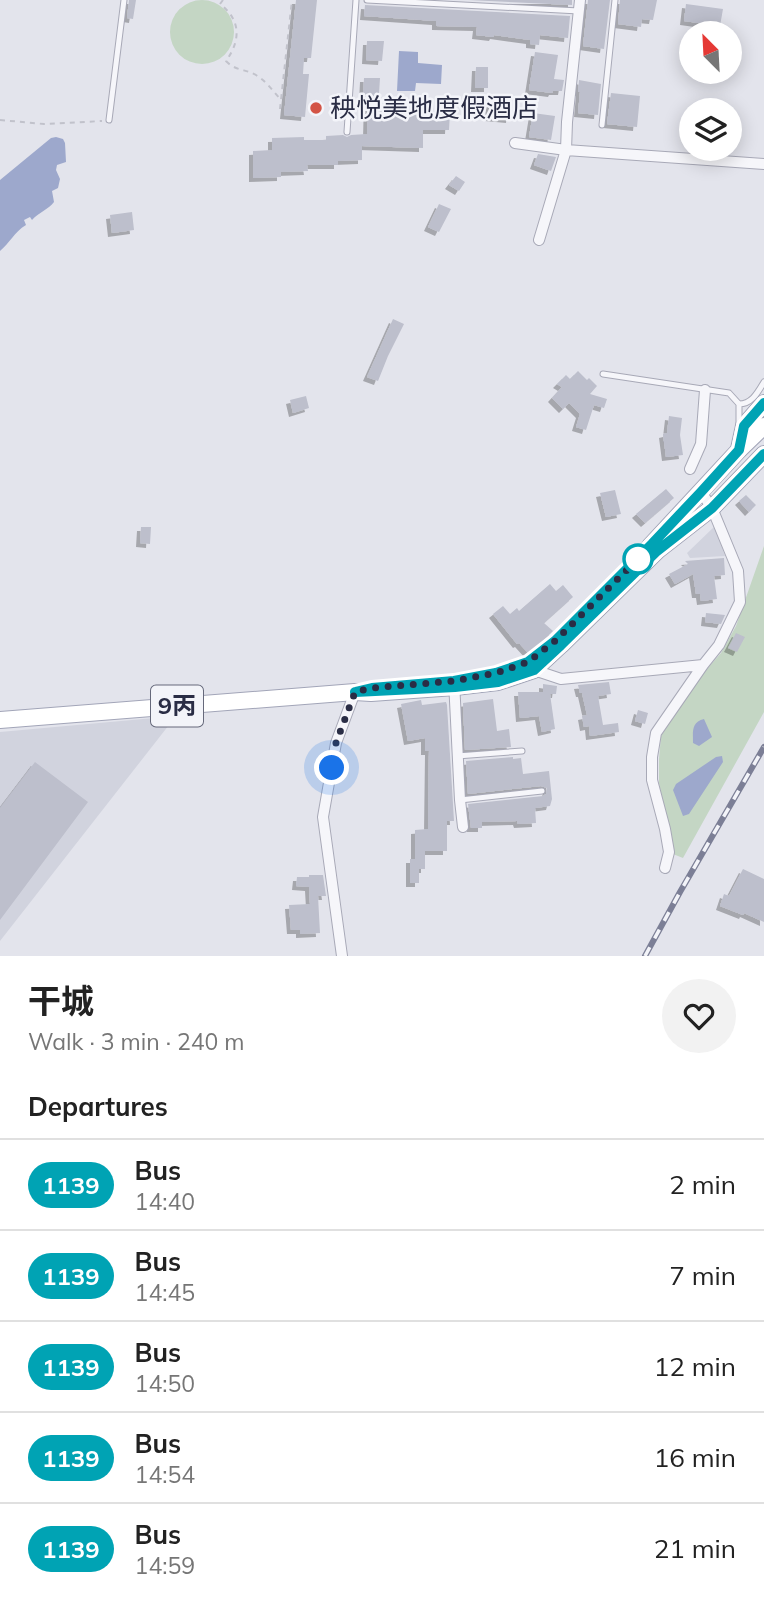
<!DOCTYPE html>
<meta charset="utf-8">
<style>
:root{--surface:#fff;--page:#f2f2f2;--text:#222;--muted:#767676;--line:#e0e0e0}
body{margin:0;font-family:Mulish,"Noto Sans TC",sans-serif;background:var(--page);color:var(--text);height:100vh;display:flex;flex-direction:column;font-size:26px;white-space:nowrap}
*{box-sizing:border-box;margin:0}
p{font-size:23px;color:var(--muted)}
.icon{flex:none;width:38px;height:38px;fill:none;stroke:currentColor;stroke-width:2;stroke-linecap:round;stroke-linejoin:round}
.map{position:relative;height:956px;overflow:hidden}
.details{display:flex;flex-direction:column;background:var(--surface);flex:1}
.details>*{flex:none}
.badge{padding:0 14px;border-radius:23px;font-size:24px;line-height:46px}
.needle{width:46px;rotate:336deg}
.controls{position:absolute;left:679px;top:21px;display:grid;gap:14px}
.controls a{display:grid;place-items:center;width:63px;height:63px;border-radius:50%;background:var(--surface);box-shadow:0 4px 18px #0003;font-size:35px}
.you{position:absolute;width:35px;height:35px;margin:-18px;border:5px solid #fff;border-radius:50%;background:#1a73e8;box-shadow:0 0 0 10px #1a73e833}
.map>.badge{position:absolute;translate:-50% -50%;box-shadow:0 0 0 4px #fff}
h2{padding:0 28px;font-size:26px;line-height:63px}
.round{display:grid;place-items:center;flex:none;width:74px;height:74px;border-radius:37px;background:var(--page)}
.headline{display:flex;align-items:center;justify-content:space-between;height:119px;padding:0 28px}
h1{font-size:33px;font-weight:700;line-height:52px}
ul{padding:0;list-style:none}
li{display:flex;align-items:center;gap:21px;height:91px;padding:0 28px;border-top:2px solid var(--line)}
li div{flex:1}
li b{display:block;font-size:26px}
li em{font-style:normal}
li .badge{min-width:77px;font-weight:700;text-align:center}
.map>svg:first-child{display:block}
.built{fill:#d1d3de}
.green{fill:#c4d6c4}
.water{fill:#9da8cc}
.building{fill:#bdbfcc;filter:url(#shadow)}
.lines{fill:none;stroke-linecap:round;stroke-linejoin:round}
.service-casing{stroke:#a8a9b7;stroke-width:7}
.minor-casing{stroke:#a8a9b7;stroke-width:12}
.primary-casing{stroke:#a2a5b8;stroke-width:18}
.path{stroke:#c1c2cb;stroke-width:2;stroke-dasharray:5 5;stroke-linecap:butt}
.service{stroke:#f6f6fa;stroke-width:5}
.minor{stroke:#f6f6fa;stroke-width:10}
.primary{stroke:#fff;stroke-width:16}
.rail-casing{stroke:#7c7f96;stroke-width:6}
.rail{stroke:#f3f4f9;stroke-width:3.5;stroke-dasharray:10;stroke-linecap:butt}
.line-casing{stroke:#fff;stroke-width:16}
.line{stroke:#00a3b4;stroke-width:10}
.walk{stroke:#2a2d45;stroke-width:7;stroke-dasharray:0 12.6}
.poi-dot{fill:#d35446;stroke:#f3f4f9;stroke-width:2.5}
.stop-dot{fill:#fff;stroke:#00a3b4;stroke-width:3.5}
.labels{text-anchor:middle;stroke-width:5;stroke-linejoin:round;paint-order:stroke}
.shield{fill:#f3f4f9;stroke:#66697b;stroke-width:2}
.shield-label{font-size:24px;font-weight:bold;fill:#2a2d45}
.poi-label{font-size:26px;fill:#2a2d45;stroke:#f3f4f9;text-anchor:start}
</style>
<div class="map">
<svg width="764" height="956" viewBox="0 0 764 956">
<defs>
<filter id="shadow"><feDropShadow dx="-4" dy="4" stdDeviation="0" flood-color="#0004"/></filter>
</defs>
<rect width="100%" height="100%" fill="#e3e4ec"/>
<!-- built -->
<path class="built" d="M715,526l10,30 -35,2 -3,-5z
M176,716l-176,225v-209z"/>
<!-- green -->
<path class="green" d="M170 32a32 32 0 1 1 64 0a32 32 0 1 1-64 0Z
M764,546v166l-81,146 -10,-4 -14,-71v-24l2,-23 38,-58 22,-25 15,-27z"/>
<!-- water -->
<path class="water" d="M399,51l19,1v11l24,2 -1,19 -25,-1 -1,8h-18z
M56,137l7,2 2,4 1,19 -9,3 -1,5 4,9 -2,9 -6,3 2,11c-6,8 -15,10 -22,18l-2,-3 -6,3 2,5c-12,7 -16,18 -26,26v-71l51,-42z
M704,719l8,18 -13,9 -6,-3c0,-11 -2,-21 11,-24z
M722,756l1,6 -34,52 -6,2 -10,-26 3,-6 40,-27z"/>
<!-- building -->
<path class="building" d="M129,0h7l-3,19 -6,-1z
M296,0h21l-6,58h-7l-1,16h6l-4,43 -21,-2z
M468,0h104v5z
M588,0h22l-6,49 -21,-3z
M620,0h37l-4,20 -11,-1 -1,8 -23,-3z
M686,4l37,5 -3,17 -36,-5z
M365,5l205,11 -2,22 -28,-3 -1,10 -9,-1v-4l-36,-5 -1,2 -17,-2 1,-8 -41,-1v-5l-72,-5z
M367,41h17l-2,20 -16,-1z
M535,52l23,3 -4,24 10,1 -2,11h-9l-1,2 -23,-3z
M476,67h12v21h-13z
M364,78h16l-2,32 72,2 -1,18h-26v18l-61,-2v14l-24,1v4h-31l1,6 -27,1v5l-28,1v-27l19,-1v-12l32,-1v3h22v-4l17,-1 4,2 4,-2 16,-1 1,-36h-5z
M579,80l22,4 -3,31 -20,-2 2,-21h-2z
M611,93l29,3 -3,31 -30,-3z
M490,103l21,2 -1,14 -21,-2z
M533,113l22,3 -4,24 -22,-3z
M538,154l18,3 -5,14 -17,-6z
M456,176l9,6 -6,9 -10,-6z
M439,204l12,5 -12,23 -11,-5z
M132,212l2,18 -22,3 -2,-18z
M393,319l11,5 -16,32 -10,25 -11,-4z
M578,371l9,9 2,-2 8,8 -7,8 17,5 -3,9 -10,-3 -8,25 -10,-3 4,-13 -11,-11 -6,6 -11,-11 10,-11 -5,-3 9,-9 4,4z
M306,396l3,12 -16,5 -3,-13z
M669,416l13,2 -2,17 3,20 -17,2 -3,-23 4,-1z
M666,489l8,9 -29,25 -9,-9z
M615,490l6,24 -15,3 -6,-24z
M746,495l10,10 -7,7 -10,-11z
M141,527h10l-1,17 -10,-1z
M724,558l1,17 -11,1 3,23 -16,2 -1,-7h-4l-3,-20 -18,10 -6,-10 19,-10 -3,-3z
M550,584l6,7 7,-6 10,12 -29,26 9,8 -24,23 -10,-11 -2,1 -24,-30 10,-8 7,8 7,-6 2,3z
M706,613l19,2 -4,9 -16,-2z
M736,633l9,4 -8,15 -9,-4z
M609,682l2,12 -13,2 5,29 15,-2 1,9 -29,4 -1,-10 -5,1 -2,-11 5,-1 -5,-22h-2l-2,-8z
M543,684l14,2 -1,8h-6l5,35 -13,3 -3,-16 -19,2 -2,-26h25z
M493,699l4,32 12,-2 2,18 -46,3 -2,-47z
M421,700l1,5 24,-3 1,3 7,116h-7v30h-22v18h-6v14h-9v-24h5v-29l13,-1 1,-78h-4v-13l-17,3 -7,-37z
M638,710l10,3 -3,11 -10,-3z
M513,757v2l8,-1 2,16 26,-3 3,28 -2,7 -15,2 1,15 -18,1 -1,-3 -35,1v6h-11l-3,-24 75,-8 3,-2 1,-6 -6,-2 -73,8 -2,-33z
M35,762l53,40 -88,118v-112z
M743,869l21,10v43l-20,-9 -1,2 -23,-9 4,-12 5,2z
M309,875h14l3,21h-8l2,37 -20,1v-4h-9l-2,-25 21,-1 -1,-17 -13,-1 1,-9h12z"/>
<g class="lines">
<!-- service casing -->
<g class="service-casing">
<path id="service" d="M367,0l212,11
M109,120l15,-120
M602,125l13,-125
M347,132l9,-132
M603,374l126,19 10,11v22
M739,404c13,0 19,-12 25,-22
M457,756l65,-5
M460,800l82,-9"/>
</g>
<!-- minor casing -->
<g class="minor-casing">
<path id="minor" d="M515,143l51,7 198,14
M539,240l27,-90 1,-28 13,-122
M690,469l11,-25 4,-54
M528,662l6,8 27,9 142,-14
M454,681l6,119 3,27
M665,868l4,-16 -4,-23 -13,-49v-23l4,-24 47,-68 16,-20 21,-43 -2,-31 -26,-63 -11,-16
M342,956l-19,-139 13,-74 19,-51"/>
</g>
<!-- primary casing -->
<g class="primary-casing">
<path id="primary" d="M739,449l5,-23 20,-23
M650,546l89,-96 25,-24
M0,720l355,-28 16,1 84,-6 43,-5 36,-12 27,-25 96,-94 55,-43 52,-54"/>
</g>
<!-- path -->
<path class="path" d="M223,0l-3,4c21,16 21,36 6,57 9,10 20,8 30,14 10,6 17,16 25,25
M280,109l12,-109
M0,120l44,4 58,-3"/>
<!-- service -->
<use href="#service" class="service"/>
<!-- minor -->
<use href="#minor" class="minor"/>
<!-- primary -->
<use href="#primary" class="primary"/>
<!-- rail casing -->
<g class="rail-casing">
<path id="rail" d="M645,956l35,-64 84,-145"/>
</g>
<!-- rail -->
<use href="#rail" class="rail"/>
</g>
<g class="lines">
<!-- line casing -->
<g class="line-casing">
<path id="line" d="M764,403l-20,23 -5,24 -38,42 -49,52 -97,97 -27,21 -32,11 -42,8 -82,7 -17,4 100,-5 43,-5 36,-12 27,-25 96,-94 55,-43 52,-54"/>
</g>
<!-- line -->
<use href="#line" class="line"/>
<!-- walk -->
<path class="walk" d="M332,768l4,-25 19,-51 17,-4 82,-7 42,-8 32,-11 27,-21 83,-82"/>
</g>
<!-- markers -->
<circle class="poi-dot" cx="316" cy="108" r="7"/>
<circle class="stop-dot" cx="638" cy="559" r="14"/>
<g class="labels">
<!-- shield labels -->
<rect class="shield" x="151" y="685.5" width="52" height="41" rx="5"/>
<g class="shield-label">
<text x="177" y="714">9丙</text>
</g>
<!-- poi labels -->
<g class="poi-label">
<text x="330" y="117">秧悦美地度假酒店</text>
</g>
</g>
</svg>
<div class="controls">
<a><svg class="needle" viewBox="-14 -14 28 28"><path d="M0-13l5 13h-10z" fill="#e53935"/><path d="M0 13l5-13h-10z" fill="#767676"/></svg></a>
<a><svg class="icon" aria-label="layers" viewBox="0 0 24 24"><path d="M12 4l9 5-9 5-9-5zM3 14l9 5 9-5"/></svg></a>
</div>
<div class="you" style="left:332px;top:768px"></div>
</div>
<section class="details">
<div class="headline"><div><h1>干城</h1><p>Walk · 3 min · 240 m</p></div><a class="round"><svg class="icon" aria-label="heart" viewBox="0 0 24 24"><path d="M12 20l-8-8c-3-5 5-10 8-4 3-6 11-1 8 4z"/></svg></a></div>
<h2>Departures</h2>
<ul>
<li><span class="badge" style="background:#00a3b4;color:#fff">1139</span><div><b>Bus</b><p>14:40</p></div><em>2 min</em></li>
<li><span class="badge" style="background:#00a3b4;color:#fff">1139</span><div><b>Bus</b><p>14:45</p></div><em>7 min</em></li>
<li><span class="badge" style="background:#00a3b4;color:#fff">1139</span><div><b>Bus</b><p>14:50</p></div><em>12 min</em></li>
<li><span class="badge" style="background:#00a3b4;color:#fff">1139</span><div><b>Bus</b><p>14:54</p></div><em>16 min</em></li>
<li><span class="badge" style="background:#00a3b4;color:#fff">1139</span><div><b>Bus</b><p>14:59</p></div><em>21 min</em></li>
</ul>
</section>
